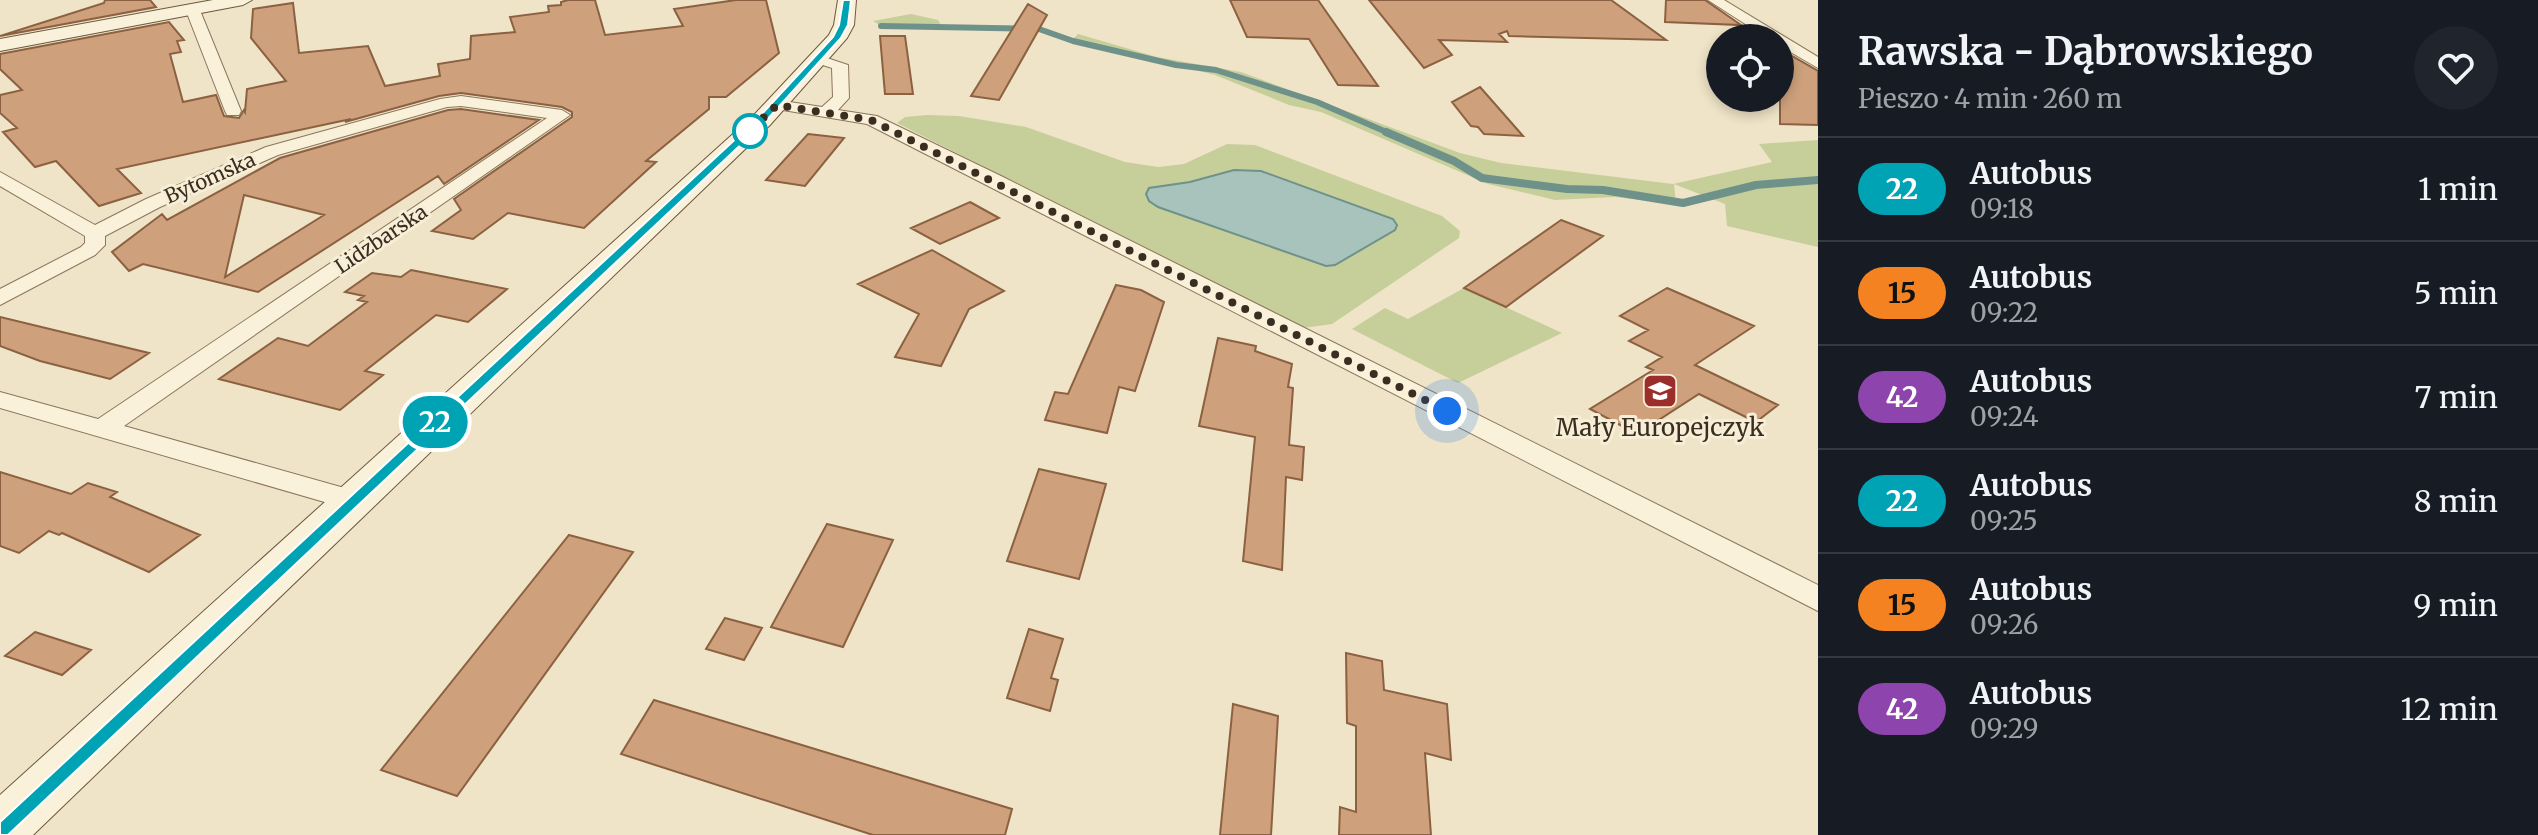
<!DOCTYPE html>
<html lang="pl">
<meta charset="utf-8">
<style>
:root{--surface:#171b24;--page:#20242c;--text:#f1f3f6;--muted:#9ea1a6;--line:#363941}
body{margin:0;font-family:Merriweather,serif;background:var(--page);color:var(--text);height:100vh;display:flex;flex-direction:column;font-size:30px;white-space:nowrap}
*{box-sizing:border-box;margin:0}
p{font-size:26px;color:var(--muted)}
.icon{flex:none;width:44px;height:44px;fill:none;stroke:currentColor;stroke-width:2;stroke-linecap:round;stroke-linejoin:round}
.map{position:relative;flex:1;overflow:hidden}
.sheet{display:flex;flex-direction:column;background:var(--surface);width:720px}
.sheet>*{flex:none}
.badge{padding:0 16px;border-radius:26px;font-size:28px;line-height:52px}
.fabs{position:absolute;left:1706px;top:24px;display:grid;gap:16px}
.fabs a{display:grid;place-items:center;width:88px;height:88px;border-radius:50%;background:var(--surface);box-shadow:0 4px 12px #0003;font-size:40px}
.you{position:absolute;width:40px;height:40px;margin:-20px;border:6px solid #fff;border-radius:50%;background:#1a73e8;box-shadow:0 0 0 12px #1a73e833}
.map>.badge{position:absolute;translate:-50% -50%;box-shadow:0 0 0 4px #fff}
.round{display:grid;place-items:center;flex:none;width:84px;height:84px;border-radius:42px;background:var(--page)}
.summary{display:flex;align-items:center;justify-content:space-between;height:136px;padding:0 40px}
h1{font-size:38px;font-weight:700;line-height:60px}
ul{padding:0;list-style:none}
li{display:flex;align-items:center;gap:24px;height:104px;padding:0 40px;border-top:2px solid var(--line)}
li div{flex:1}
li b{display:block;font-size:30px}
li em{font-style:normal}
li .badge{min-width:88px;font-weight:700;text-align:center}
main{display:flex;flex:1;min-height:0}
.map>svg:first-child{display:block}
.green{fill:#c6ce9a}
.water{fill:#a8c3bc;stroke:#6e928a;stroke-width:2}
.lines{fill:none;stroke-linecap:round;stroke-linejoin:round}
.stream-far1{stroke:#6e928a;stroke-width:6}
.stream{stroke:#6e928a;stroke-width:8}
.building{fill:#cea17c;stroke:#8b6141;stroke-width:2;fill-rule:evenodd}
.street-casing{stroke:#8b765c;stroke-width:2}
.secondary-casing{stroke:#6d573f;stroke-width:2}
.street{fill:#f9f1da;fill-rule:evenodd}
.secondary{fill:#f9f1da;fill-rule:evenodd}
.line{fill:#00a3b4;stroke:#fff;stroke-width:2}
.walk{stroke:#3b2e20;stroke-width:8;stroke-dasharray:0 14.4}
.stop-dot{fill:#fff;stroke:#00a3b4;stroke-width:4}
.labels{text-anchor:middle;stroke-width:6;stroke-linejoin:round;paint-order:stroke}
.far-street-label{font-size:20px;fill:#3b2e20;stroke:#f6eed6}
.poi-label{font-size:24px;fill:#3b2e20;stroke:#f6eed6}
</style>
<main>
<div class="map">
<svg width="1818" height="835" viewBox="0 0 1818 835">
<rect width="100%" height="100%" fill="#efe4c7"/>
<!-- green -->
<path class="green" d="M911,14l27,6 3,5 -60,1 -8,-5z
M1078,34l79,23 84,15 219,81 41,10 172,21 99,-22 -13,-18 59,-4v107l-91,-21 -2,-22 -51,-20 2,20 -61,-7 -60,3 -67,-16 -167,-72 -32,-7 -74,-30 -142,-36z
M927,115l32,1 67,11 99,35 33,5 26,-3 43,-20 28,1 187,71 18,15 -1,7 -127,86 -29,4 -406,-205 8,-6z
M1464,288l98,45 -104,50 -106,-54 33,-21 23,11z"/>
<!-- water -->
<path class="water" d="M1234,170l27,1 132,48 4,6 -2,5 -60,35 -9,1 -168,-59 -9,-6 -3,-7 3,-6 41,-6z"/>
<g class="lines">
<!-- stream-far1 -->
<path class="stream-far1" d="M881,26l158,3 34,12 103,24 40,5 101,32 74,32"/>
<!-- stream -->
<path class="stream" d="M1386,132l68,29 28,17 85,11 36,1 80,13 73,-18 62,-5"/>
</g>
<!-- building -->
<path class="building" d="M105,0h45l6,7 -156,29 104,-33z
M568,0h27l10,35 78,-9 -9,-17 62,-9h30l13,53 -53,44h-17v12l-63,52 10,1 -72,66 -76,-15 -35,26 -41,-8 29,-21 -7,-11 118,-82v-5l-10,-5 -101,-14 -22,3 -94,26 6,-3 -234,50 24,24 -42,13 -43,-45 -21,6 -32,-35 14,-4 -17,-15v-18l22,-5 -22,-21v-15l169,-32 15,18 -7,1 4,11 -11,2 13,48 33,-7 8,21 15,2 5,-8 1,2 2,-23 39,-8 -35,-43 2,-29 40,-6 6,50 69,-7 17,40 55,-10 -2,-12 32,-5 1,-23 44,-4 -5,-15 39,-5 -1,-6 13,-1v-3z
M1230,0h88l60,86 -40,-1 -29,-46 -62,-2z
M1369,0h242l55,40 -157,-4 -2,-5 -8,3 8,8 -68,-2 13,15 -28,13z
M1666,0h39l36,25 -76,-3z
M1028,4l19,11 -48,85 -28,-4z
M880,36h25l8,58h-28z
M1780,49l38,22v54l-38,-1z
M1480,87l43,49 -39,-2 -6,-7 -7,-1 -19,-24z
M461,109l78,11 -95,64 -6,-8 -180,116 -115,-28 -14,7 -17,-19 50,-38 5,6 113,-62 168,-48zM244,195l80,20 -99,62z
M808,134l36,4 -39,48 -39,-6z
M970,202l29,16 -59,26 -29,-16z
M1561,220l42,16 -97,71 -42,-19z
M932,250l72,41 -35,18 -28,57 -46,-9 24,-43 -61,-30z
M411,270l96,19 -39,33 -32,-7 -71,56 18,4 -43,35 -121,-31 59,-41 30,8 59,-44 -9,-2 6,-4 -19,-4 27,-19 29,4z
M1116,285l25,5 23,12 -29,89 -16,-4 -12,46 -62,-13 10,-28 13,2z
M1667,288l87,38 -59,39 83,40 -22,17 -57,-28 -62,40 -47,-25 63,-39 -7,-3 16,-10 -33,-16 19,-11 -28,-14z
M0,317l149,36 -39,26 -70,-18 -40,-15z
M1218,338l38,8 -1,5 37,13 -4,23 5,1 -4,57 15,2 -2,33 -16,-3 -4,93 -39,-9 12,-124 -56,-11z
M1039,469l67,15 -27,95 -72,-18z
M0,472l71,22 17,-11 29,9 -7,5 90,38 -51,37 -87,-39 -3,2 -10,-4 -30,22 -19,-7z
M827,524l66,16 -50,107 -72,-20z
M569,535l64,17 -176,244 -76,-26z
M725,618l37,10 -18,32 -38,-11z
M1029,629l34,10 -12,39 7,2 -8,31 -43,-13z
M35,632l56,18 -29,25 -57,-19z
M1346,653l36,8 2,29 63,14 4,56 -26,-7 6,82h-92l1,-28 16,5v-86l-9,-3z
M654,700l358,109 -7,26h-132l-252,-81z
M1233,704l45,12 -7,119h-51z"/>
<g class="lines">
<!-- street casing -->
<g class="street-casing">
<path id="street" d="M1708,0h16l94,57v11l-38,-22v-8h-13z
M187,5l12,3 42,103 -2,4h-12l-2,-4 -40,-103z
M815,54l33,11 1,33 -11,12 39,6 126,61 815,408v26l-951,-487 -96,-16v-6l6,-2 45,7 11,-10 -1,-29 -22,-7 -2,-3z
M461,96l101,14 8,5 -446,311 238,67 4,7 -4,7 -10,3 -352,-102v-16l98,27 449,-301 -86,-12 -14,1 -169,48 -118,52 -55,29v9l-10,10 -95,50v-16l81,-42 4,-4v-7l-85,-50v-14l95,53 51,-26 120,-52 174,-48z"/>
</g>
<!-- secondary casing -->
<g class="secondary-casing">
<path id="secondary" d="M213,0h39l-9,5 -243,46v-12z
M838,0h18l-2,25 -7,13 -77,87 -737,710h-33v-40l754,-680 75,-80 5,-10z"/>
</g>
<!-- street -->
<use href="#street" class="street"/>
<!-- secondary -->
<use href="#secondary" class="secondary"/>
</g>
<!-- line -->
<path class="line" d="M843,0h8l-3,25 -7,13 -76,84 -757,713h-8v-13l758,-704 75,-81 6,-12z"/>
<g class="lines">
<!-- walk -->
<path class="walk" d="M750,131l-9,8 36,-34 94,15 576,291"/>
</g>
<!-- icons -->
<defs>
<g id="school-square" transform="scale(1.8)"><rect x="-9" y="-9" width="18" height="18" rx="4" fill="#9b2d2b" stroke="#f6eed6"/><path d="M0-5L7-2L0 1L-7-2ZM-4 1L0 2.5L4 1V4Q0 6-4 4Z" fill="#fff"/></g>
</defs>
<g fill-rule="evenodd">
<use href="#school-square" x="1660" y="391"/>
</g>
<!-- markers -->
<circle class="stop-dot" cx="750" cy="131" r="16"/>
<g class="labels">
<!-- far-street labels -->
<g class="far-street-label">
<text transform="translate(210 178) rotate(-24)" y="7">Bytomska</text>
<text transform="translate(381 239) rotate(-34)" y="7">Lidzbarska</text>
</g>
<!-- poi labels -->
<g class="poi-label">
<text x="1660" y="436">Mały Europejczyk</text>
</g>
</g>
</svg>
<div class="fabs">
<a><svg class="icon" aria-label="locate" viewBox="0 0 24 24"><circle cx="12" cy="12" r="6"/><path d="M12 2v4M12 18v4M2 12h4M18 12h4"/></svg></a>
</div>
<div class="you" style="left:1447px;top:411px"></div>
<b class="badge" style="left:435px;top:422px;background:#00a3b4;color:#fff">22</b>
</div>
<section class="sheet">
<div class="summary"><div><h1>Rawska - Dąbrowskiego</h1><p>Pieszo · 4 min · 260 m</p></div><a class="round"><svg class="icon" aria-label="heart" viewBox="0 0 24 24"><path d="M12 20l-8-8c-3-5 5-10 8-4 3-6 11-1 8 4z"/></svg></a></div>
<ul>
<li><span class="badge" style="background:#00a3b4;color:#fff">22</span><div><b>Autobus</b><p>09:18</p></div><em>1 min</em></li>
<li><span class="badge" style="background:#f58220;color:#111">15</span><div><b>Autobus</b><p>09:22</p></div><em>5 min</em></li>
<li><span class="badge" style="background:#8e44ad;color:#fff">42</span><div><b>Autobus</b><p>09:24</p></div><em>7 min</em></li>
<li><span class="badge" style="background:#00a3b4;color:#fff">22</span><div><b>Autobus</b><p>09:25</p></div><em>8 min</em></li>
<li><span class="badge" style="background:#f58220;color:#111">15</span><div><b>Autobus</b><p>09:26</p></div><em>9 min</em></li>
<li><span class="badge" style="background:#8e44ad;color:#fff">42</span><div><b>Autobus</b><p>09:29</p></div><em>12 min</em></li>
</ul>
</section>
</main>
